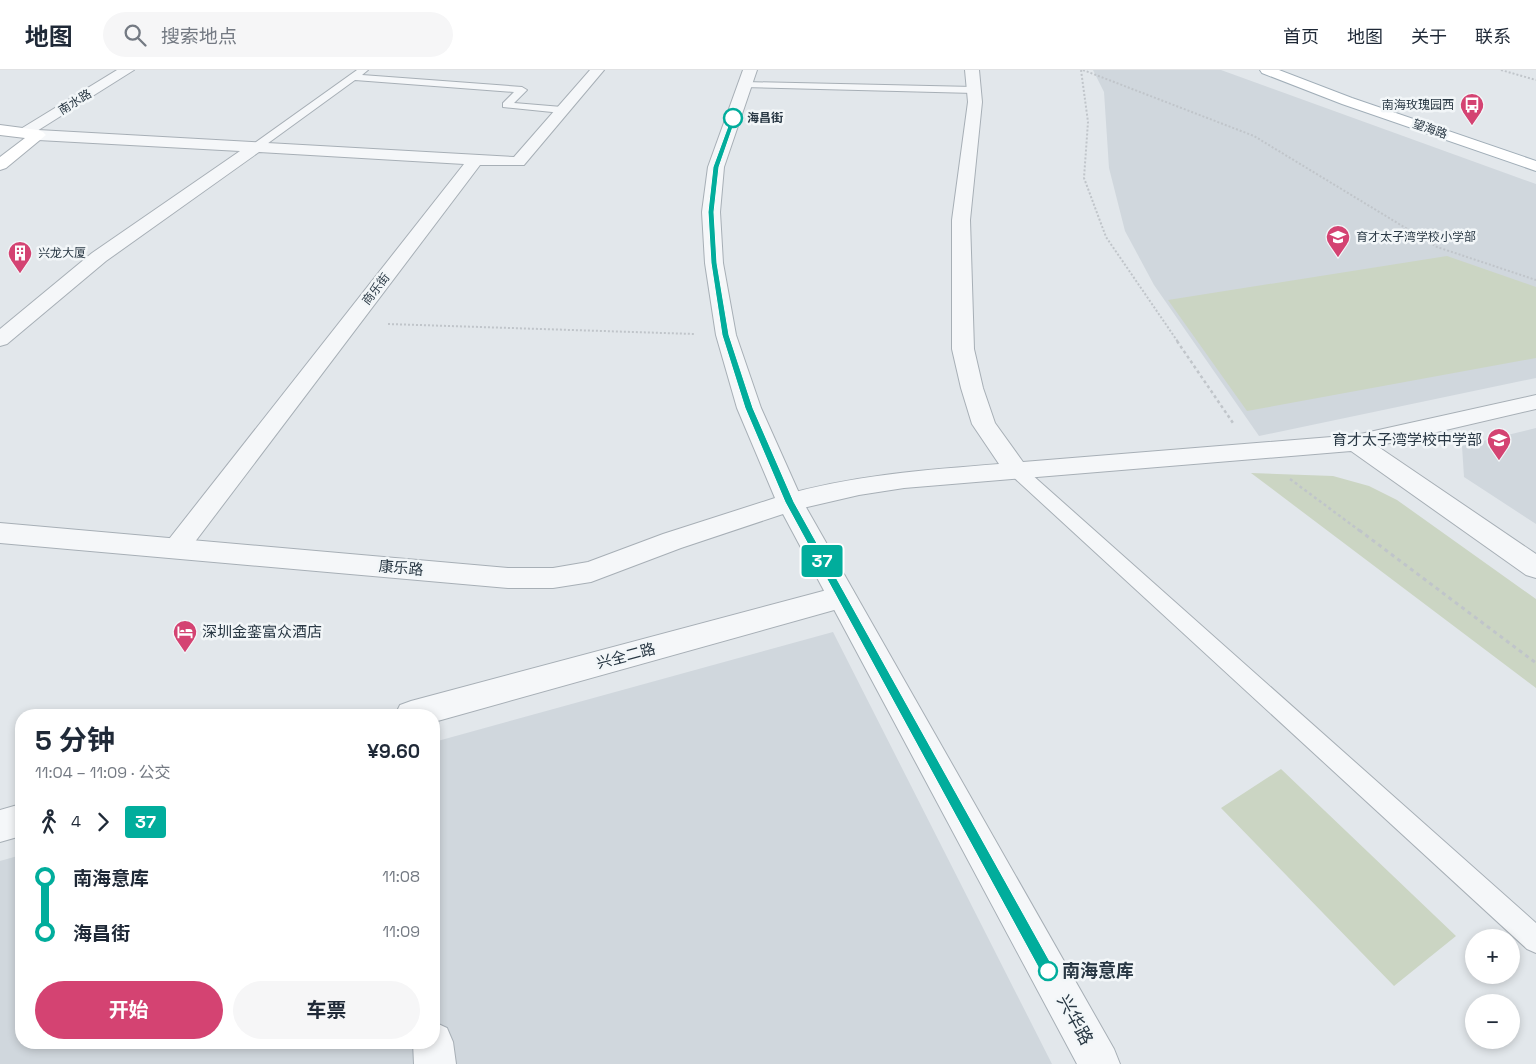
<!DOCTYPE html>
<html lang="zh">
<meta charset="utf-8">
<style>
:root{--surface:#fff;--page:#f6f6f7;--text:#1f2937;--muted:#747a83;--line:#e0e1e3;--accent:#d44372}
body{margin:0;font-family:"Space Grotesk","Noto Sans SC",sans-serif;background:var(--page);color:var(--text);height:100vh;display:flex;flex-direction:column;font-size:19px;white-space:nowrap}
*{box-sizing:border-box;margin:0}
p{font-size:16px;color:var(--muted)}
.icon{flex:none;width:28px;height:28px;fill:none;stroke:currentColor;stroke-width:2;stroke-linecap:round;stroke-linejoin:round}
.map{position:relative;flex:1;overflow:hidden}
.details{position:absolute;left:15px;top:639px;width:425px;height:340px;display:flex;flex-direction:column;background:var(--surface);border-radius:20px;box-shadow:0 2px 8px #0003}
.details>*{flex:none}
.badge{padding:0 10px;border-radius:4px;font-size:18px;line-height:32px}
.buttons{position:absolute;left:1465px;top:859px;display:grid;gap:10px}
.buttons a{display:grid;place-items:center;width:55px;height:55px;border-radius:50%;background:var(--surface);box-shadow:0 2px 8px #0003;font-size:25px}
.map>.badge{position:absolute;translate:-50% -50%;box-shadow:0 0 0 2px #fff}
.legs{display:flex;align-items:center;gap:8px;height:55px;padding:0 20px;font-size:16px}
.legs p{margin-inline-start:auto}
.headline{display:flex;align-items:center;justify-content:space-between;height:85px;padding:0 20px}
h1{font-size:28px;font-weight:700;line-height:38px}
.cta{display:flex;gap:10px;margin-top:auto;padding:10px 20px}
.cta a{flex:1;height:58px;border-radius:30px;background:var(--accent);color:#fff;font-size:20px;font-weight:700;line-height:58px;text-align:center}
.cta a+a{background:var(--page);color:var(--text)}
ul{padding:0 20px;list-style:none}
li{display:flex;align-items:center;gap:18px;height:55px;font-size:19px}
li i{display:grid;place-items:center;width:8px;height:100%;margin:0 6px;background:currentColor}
li i::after{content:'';width:12px;height:12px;margin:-6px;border:4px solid;border-radius:50%;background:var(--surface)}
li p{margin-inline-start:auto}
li:first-child i{background:linear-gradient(#0000 50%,currentColor 0)}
li:last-child i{background:linear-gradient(currentColor 50%,#0000 0)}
header{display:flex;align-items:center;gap:30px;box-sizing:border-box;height:70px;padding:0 25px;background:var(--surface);border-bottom:1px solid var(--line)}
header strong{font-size:24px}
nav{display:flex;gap:28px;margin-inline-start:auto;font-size:18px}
.search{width:350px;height:45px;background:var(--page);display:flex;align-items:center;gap:12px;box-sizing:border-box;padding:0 18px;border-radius:28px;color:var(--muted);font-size:19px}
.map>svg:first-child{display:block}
.built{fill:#d0d7dd}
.green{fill:#cbd5c3}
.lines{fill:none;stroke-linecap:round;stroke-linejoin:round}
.service-casing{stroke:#a7afb6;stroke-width:2}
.minor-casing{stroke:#a7afb6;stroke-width:2}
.tertiary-casing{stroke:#a7afb6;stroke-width:2}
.secondary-casing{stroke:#a7afb6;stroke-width:2}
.primary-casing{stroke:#a1aeb8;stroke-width:2}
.path-far2{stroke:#c0c5ca;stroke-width:2;stroke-dasharray:2 2;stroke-linecap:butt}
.path-far1{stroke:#c0c5ca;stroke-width:2.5;stroke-dasharray:3 3;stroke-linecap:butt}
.path{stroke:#c0c5ca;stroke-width:3;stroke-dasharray:4 4;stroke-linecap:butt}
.service{fill:#f5f7f9;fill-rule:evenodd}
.minor{fill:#f5f7f9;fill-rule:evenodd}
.tertiary{fill:#f5f7f9;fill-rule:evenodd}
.secondary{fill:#fff;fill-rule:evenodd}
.primary{fill:#fff;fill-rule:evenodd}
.line-1{fill:#01ad9c;stroke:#fff}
.stop-1-dot{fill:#fff;stroke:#01ad9c;stroke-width:2.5}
.labels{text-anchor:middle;stroke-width:5;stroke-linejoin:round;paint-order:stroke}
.far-street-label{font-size:12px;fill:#293844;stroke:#f2f6f8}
.far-poi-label{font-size:12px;fill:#293844;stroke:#f2f6f8;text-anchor:start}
.far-stop-label{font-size:12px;font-weight:bold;fill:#293844;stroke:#f2f6f8;text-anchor:start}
.poi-label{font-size:15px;fill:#293844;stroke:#f2f6f8;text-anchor:end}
.street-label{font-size:15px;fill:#293844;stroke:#f2f6f8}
.near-stop-label{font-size:18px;font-weight:bold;fill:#293844;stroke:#f2f6f8;text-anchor:start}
.near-street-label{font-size:18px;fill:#293844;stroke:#f2f6f8}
</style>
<header>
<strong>地图</strong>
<div class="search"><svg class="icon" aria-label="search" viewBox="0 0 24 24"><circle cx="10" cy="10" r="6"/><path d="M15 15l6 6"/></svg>搜索地点</div>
<nav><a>首页</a><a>地图</a><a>关于</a><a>联系</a></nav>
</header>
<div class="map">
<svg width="1536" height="994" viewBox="0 0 1536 994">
<rect width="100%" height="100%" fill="#e2e7eb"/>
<!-- built -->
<path class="built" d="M1093,0h128l315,114v194l-277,58 -105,-151 -29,-54 -16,-63 -5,-76z
M1536,358v96l-72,-47 -2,-31z
M833,562l219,432h-1052v-203l21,-6v187h413v-300z"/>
<!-- green -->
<path class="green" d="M1447,186l89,31v71l-289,53 -79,-111z
M1251,403l82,3 36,10 28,14 139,99v89z
M1281,699l175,167 -62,50 -173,-178z"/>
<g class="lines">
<!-- service casing -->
<g class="service-casing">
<path id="service" d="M357,0h11l-6,5 160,12 5,3 -13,13 48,4 5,3 -5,3 -59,-6v-4l11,-11 -159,-12 -95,69h-8l-1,-2 1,-2z
M745,12l229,5 5,3 -5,3 -232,-6v-4z
M1015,393l6,2 515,458v30l-9,-4 -518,-476 -2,-4 2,-4z"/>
</g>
<!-- minor casing -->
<g class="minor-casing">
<path id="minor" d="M590,0h14l-80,95h-44l-295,390 -10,3 -10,-3 -3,-7 302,-384 -205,-12 -153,109 -99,83 -7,2v-17l92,-76 148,-102 -202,-11 -5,-2 -3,-3 3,-3 5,-2 476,27z
M965,0h14l3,32 -12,118 4,129 9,39 12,35 28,39 333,-27 180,-40v14l-159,37 159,108v24l-10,-3 -175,-124 -447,37 -45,7 -69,16 -9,-3 -4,-6 4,-6c71,-21 144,-26 218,-32l-27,-40 -11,-36 -9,-39v-129l16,-118z
M842,516l10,3 4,8 -4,8 -418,117v-7h-39l5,-10 11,-4z
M21,734v32l-21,6v-32z
M434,952l13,6 6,14 3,22h-42l-1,-22h21z"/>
</g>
<!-- tertiary casing -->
<g class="tertiary-casing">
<path id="tertiary" d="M117,0h17l-105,66h-10l-3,-3 3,-3z
M743,0h14l-33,97 -4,45 3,51 13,72 25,73 42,94 311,547 6,15h-43l-294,-550 -102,34 -90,34 -38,6h-45l-508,-45v-20l508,45h45l35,-6 75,-28 112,-36 -38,-90 -21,-73 -11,-72 -3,-51 6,-45z"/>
</g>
<!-- secondary casing -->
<g class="secondary-casing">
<path id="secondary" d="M0,55l38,5 5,2 3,3 -40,33 -6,2v-13l25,-19 -25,-3z"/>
</g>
<!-- primary casing -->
<g class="primary-casing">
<path id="primary" d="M1260,0h19l73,28 184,63v10l-194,-67 -80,-31z"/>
</g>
<!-- path-far2 -->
<path class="path-far2" d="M1081,0l7,52 -4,56 22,59 72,105
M1083,0l171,66 183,111 99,33
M1501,0l35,10
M388,254l306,10"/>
<!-- path-far1 -->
<path class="path-far1" d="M1177,271l56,82
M1290,409l70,52"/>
<!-- path -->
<path class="path" d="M1359,460l177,133"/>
<!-- service -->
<use href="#service" class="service"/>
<!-- minor -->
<use href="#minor" class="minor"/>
<!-- tertiary -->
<use href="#tertiary" class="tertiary"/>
<!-- secondary -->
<use href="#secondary" class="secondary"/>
<!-- primary -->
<use href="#primary" class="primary"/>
</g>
<!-- line-1 -->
<path class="line-1" d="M733,47l3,1 -17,49 -5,45 3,51 12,72 24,73 41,94 259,465 2,4 -2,5 -5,2 -5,-2 -258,-474 -40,-94 -23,-73 -11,-72 -3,-51 5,-45 18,-49z"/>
<!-- icons -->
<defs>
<g id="bus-pin" transform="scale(1.25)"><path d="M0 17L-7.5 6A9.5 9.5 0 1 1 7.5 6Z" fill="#d44372" stroke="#f2f6f8"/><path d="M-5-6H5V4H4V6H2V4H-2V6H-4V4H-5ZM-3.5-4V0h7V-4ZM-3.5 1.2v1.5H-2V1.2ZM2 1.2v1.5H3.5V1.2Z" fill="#fff"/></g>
<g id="school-pin" transform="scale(1.25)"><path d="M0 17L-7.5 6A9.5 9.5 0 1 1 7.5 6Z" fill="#d44372" stroke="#f2f6f8"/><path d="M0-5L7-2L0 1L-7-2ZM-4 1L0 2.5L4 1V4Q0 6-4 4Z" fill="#fff"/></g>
<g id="building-pin" transform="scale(1.25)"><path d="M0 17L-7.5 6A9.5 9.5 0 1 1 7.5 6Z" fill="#d44372" stroke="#f2f6f8"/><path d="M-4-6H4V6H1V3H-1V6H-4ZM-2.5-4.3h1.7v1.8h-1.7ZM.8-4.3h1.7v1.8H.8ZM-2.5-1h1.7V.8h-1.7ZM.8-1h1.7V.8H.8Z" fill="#fff"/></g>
<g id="hotel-pin" transform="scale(1.25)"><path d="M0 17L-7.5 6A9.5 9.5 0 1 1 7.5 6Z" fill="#d44372" stroke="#f2f6f8"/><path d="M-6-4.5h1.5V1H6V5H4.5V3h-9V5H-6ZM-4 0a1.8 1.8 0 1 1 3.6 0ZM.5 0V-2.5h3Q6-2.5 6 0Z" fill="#fff"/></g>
</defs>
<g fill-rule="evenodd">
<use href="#bus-pin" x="1472" y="35"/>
<use href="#school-pin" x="1338" y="167"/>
<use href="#building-pin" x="20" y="183"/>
<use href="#school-pin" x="1499" y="370"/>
<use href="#hotel-pin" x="185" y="562"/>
</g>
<!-- markers -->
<g class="stop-1-dot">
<circle cx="733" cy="48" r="9"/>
<circle cx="1048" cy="901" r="9"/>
</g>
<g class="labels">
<!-- far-street labels -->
<g class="far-street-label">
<text transform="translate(75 32) rotate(-32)" y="4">南水路</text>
<text transform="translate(1430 59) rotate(19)" y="4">望海路</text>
<text transform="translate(376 219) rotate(-52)" y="4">商乐街</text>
</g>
<!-- far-poi labels -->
<g class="far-poi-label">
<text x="1454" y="39" text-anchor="end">南海玫瑰园西</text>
<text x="1356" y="171">育才太子湾学校小学部</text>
<text x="38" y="187">兴龙大厦</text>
</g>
<!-- far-stop labels -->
<g class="far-stop-label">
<text x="747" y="52">海昌街</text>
</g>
<!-- poi labels -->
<g class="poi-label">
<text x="1482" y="375">育才太子湾学校中学部</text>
<text x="202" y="567" text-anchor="start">深圳金銮富众酒店</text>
</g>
<!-- street labels -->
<g class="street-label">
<text transform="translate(401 498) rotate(5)" y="5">康乐路</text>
<text transform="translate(626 586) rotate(-15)" y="5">兴全二路</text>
</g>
<!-- near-stop labels -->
<g class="near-stop-label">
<text x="1062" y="907">南海意库</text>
</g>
<!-- near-street labels -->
<g class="near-street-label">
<text transform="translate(1075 950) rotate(61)" y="6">兴华路</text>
</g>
</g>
</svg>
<div class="buttons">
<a>+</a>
<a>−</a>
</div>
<b class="badge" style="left:822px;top:491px;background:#01ad9c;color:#fff">37</b>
<section class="details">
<div class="headline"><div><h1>5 分钟</h1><p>11:04 – 11:09 · 公交</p></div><b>¥9.60</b></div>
<div class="legs"><svg class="icon" aria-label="walk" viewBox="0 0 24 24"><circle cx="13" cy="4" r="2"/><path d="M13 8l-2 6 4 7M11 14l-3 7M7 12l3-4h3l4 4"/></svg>4<svg class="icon" aria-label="forward" viewBox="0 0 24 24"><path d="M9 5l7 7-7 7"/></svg><b class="badge" style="background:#01ad9c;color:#fff">37</b></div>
<ul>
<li><i style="color:#01ad9c"></i><b>南海意库</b><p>11:08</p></li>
<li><i style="color:#01ad9c"></i><b>海昌街</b><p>11:09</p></li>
</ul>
<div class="cta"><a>开始</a><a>车票</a></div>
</section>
</div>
